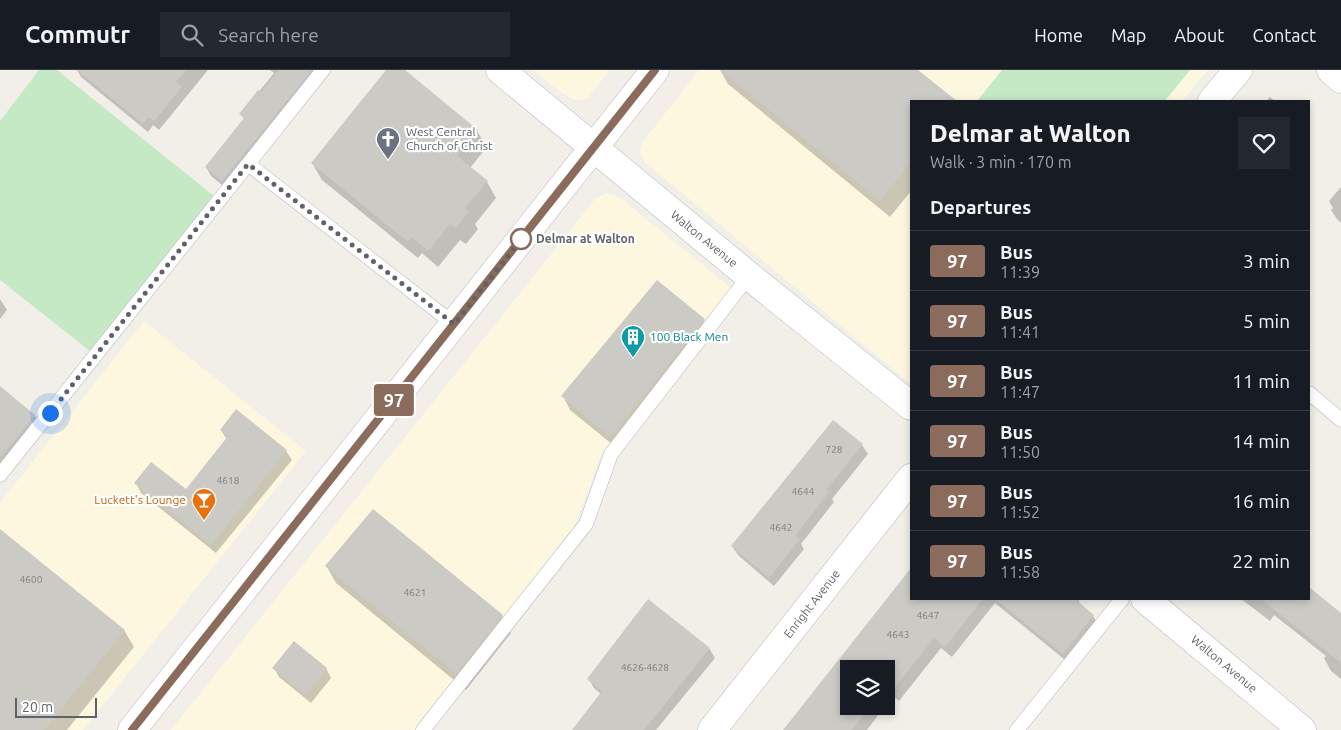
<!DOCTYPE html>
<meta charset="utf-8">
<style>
:root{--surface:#171b24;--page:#242831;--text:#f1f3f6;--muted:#9ea1a6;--line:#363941}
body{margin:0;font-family:Ubuntu,sans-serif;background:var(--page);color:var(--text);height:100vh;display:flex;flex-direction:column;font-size:19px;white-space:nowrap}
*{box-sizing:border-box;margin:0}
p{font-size:16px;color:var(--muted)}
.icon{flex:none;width:28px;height:28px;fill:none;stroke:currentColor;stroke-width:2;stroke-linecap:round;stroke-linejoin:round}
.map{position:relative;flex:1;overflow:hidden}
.side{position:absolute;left:910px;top:30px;width:400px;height:500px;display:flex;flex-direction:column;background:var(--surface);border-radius:0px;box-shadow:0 2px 8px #0003}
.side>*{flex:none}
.badge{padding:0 10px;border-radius:4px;font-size:18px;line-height:32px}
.fabs{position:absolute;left:840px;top:590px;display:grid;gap:10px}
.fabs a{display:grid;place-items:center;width:55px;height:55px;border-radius:0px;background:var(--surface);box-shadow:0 2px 8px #0003;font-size:25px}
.scale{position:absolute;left:15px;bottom:12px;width:82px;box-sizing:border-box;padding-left:5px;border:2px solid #5f6368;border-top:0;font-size:14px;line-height:18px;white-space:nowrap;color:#5f6368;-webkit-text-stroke:4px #fff;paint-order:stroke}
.you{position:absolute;width:25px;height:25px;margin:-12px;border:4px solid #fff;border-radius:50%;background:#1a73e8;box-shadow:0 0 0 8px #1a73e833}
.map>.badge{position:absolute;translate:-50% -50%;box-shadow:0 0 0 2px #fff}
h2{padding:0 20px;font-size:19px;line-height:45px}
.round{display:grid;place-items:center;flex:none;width:52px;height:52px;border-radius:0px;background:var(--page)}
.summary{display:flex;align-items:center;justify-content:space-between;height:85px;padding:0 20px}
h1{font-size:24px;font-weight:800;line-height:38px}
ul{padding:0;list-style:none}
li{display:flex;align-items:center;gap:15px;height:60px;padding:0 20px;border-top:1px solid var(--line)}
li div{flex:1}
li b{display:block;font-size:19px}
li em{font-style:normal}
li .badge{min-width:55px;font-weight:700;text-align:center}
header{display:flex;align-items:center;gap:30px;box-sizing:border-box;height:70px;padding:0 25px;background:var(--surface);border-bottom:1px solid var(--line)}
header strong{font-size:24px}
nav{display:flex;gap:28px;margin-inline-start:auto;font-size:18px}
.search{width:350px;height:45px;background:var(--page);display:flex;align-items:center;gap:12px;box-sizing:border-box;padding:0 18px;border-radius:0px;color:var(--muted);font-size:19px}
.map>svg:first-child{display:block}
.commercial{fill:#fef7e0}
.green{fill:#c5e8c5}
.shadow{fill:#0003}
.building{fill:#cccac5}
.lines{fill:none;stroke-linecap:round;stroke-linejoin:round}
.lane-casing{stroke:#b5b8bc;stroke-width:15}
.street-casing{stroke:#b5b8bc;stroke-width:29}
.secondary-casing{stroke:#b6babf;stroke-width:29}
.lane{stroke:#fff;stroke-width:14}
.street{stroke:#fff;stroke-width:28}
.secondary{stroke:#fff;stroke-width:28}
.line-casing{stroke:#fff;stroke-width:11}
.line{stroke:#8b6b5b;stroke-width:8}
.walk{stroke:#5f6368;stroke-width:5;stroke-dasharray:0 9}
.stop-dot{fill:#fff;stroke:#8b6b5b;stroke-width:2.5}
.labels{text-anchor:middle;stroke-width:4.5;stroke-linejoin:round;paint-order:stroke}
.number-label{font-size:10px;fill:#7a7d7f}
.worship-label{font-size:12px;fill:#5b616d;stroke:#fff;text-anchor:start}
.stop-label{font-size:12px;font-weight:bold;fill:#5f6368;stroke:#fff;text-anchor:start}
.street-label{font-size:12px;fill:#5f6368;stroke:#fff}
.culture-label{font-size:12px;fill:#0d838f;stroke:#fff;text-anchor:start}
.food-label{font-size:12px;fill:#c56008;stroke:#fff;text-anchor:end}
</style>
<header>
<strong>Commutr</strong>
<div class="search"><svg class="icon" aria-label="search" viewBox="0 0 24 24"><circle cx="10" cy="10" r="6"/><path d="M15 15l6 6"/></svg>Search here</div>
<nav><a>Home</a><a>Map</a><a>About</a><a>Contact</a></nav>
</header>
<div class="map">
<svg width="1341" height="660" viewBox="0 0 1341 660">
<rect width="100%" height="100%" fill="#f1efe8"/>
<!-- commercial -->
<path class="commercial" d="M533,0h77l-23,29 -14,1 -13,-9z
M699,0h509l-26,31h-271v283l-267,-223 -4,-8 2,-10z
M607,123l12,4 112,91 -130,167 -27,72 -160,203h-243l425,-532z
M144,251l162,130 -223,279h-83v-227z"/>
<!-- green -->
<path class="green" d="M39,0h18l157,126 -124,155 -90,-71v-159z
M1002,0h188l-25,31h-188z"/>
<!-- shadow -->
<path class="shadow" d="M77,0h131l-49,60 -6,-5 -5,7 -67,-55z
M270,0h55l-98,119 -16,-13 -5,-9 38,-48 -3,-5 33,-41z
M388,0h5l84,61 10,16 -17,21 17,14 9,16 -21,26 3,5 -12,15 -6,-4 -22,27 -16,-14 -4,5 -96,-78 -10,-17z
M720,0h196l39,31h-44v90l-21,26 -162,-133z
M1270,27l5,4h-9z
M1341,117v36l-4,-4 -6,-9 2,-2 -4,-7z
M0,229l7,11 -7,9z
M704,250l7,13 -93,116 -48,-39 -7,-14z
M5,322l30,24 2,4 -37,47v-68z
M237,341l49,40 6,9 -76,93 -75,-60 -5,-10 50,8 41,-51 -6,-10z
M833,351l29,24 6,9 -36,45 2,3 -33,42 3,5 -30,37 -36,-31 -6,-9z
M0,461l124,99 10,17 -67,83h-67z
M327,497l175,49 9,17 -45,57 -130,-107z
M904,509l7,6v14h18l28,23 -6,-23h128l1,6 13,11 7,11 -30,37 -75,-61 -43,54 -11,-9 -42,53 -6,-5 -7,9v-36h-37v37h36l-18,24h-74z
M1309,518l32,26v65l-10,-8 -7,-13 2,-2 -52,-41 -4,6 -29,-22h68z
M709,578l6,10 -59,72h-83l28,-36 -7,-6 -5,-9z
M274,598h52l5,10 -20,25 -32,-26z"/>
<!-- building -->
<path class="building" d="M77,0h109l-10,12 6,5 -28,34 -6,-4 -5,7z
M279,0h33l-90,111 -17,-14 39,-49 -5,-4 19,-24 3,2z
M386,0h19l73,60 -21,26 31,25 -23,27 4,3 -13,17 -6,-4 -22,27 -16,-14 -4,5 -97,-79z
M720,0h198l39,31h-46v61l-31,39z
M657,210l48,39 -95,118 -49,-41z
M0,316l35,29 -35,43z
M236,339l51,41 -76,95 -77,-62 17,-21 35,27 42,-53 -8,-6z
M833,350l30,24 -37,46 3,2 -34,44 5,3 -31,39 -38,-32z
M373,439l130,106 -47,59 -131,-108z
M0,459l125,101 -81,100h-44z
M911,498v31h72l-38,48 -11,-9 -42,53 -6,-5v-17h-37v37h22l-19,24h-69z
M1309,517l32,26v50l-80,-64h48z
M648,529l62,49 -66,82h-72l30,-39 -15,-12z
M995,529h80l19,16 -31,39z
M294,571l33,27 -21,27 -34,-27z"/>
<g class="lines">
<!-- lane casing -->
<g class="lane-casing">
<path id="lane" d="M248,94l206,160
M1309,323l32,27
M0,405l323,-405
M423,660l163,-206 25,-70 138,-178
M1017,660l105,-131"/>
</g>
<!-- street casing -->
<g class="street-casing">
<path id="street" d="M500,0l249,206 162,130
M1331,0l10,9
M1212,31l26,-31
M1145,529l157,131
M712,660l199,-252"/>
</g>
<!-- secondary casing -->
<g class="secondary-casing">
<path id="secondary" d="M132,660l523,-660"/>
</g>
<!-- lane -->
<use href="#lane" class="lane"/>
<!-- street -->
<use href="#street" class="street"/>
<!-- secondary -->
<use href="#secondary" class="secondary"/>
</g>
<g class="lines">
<!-- line casing -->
<g class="line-casing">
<path id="line" d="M132,660l523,-660"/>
</g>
<!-- line -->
<use href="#line" class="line"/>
<!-- walk -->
<path class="walk" d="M50,343l198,-249 206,160 70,-88 -3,3"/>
</g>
<!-- icons -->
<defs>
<g id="church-pin" transform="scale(1.25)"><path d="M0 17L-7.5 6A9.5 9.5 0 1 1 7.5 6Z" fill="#6b7280" stroke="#fff"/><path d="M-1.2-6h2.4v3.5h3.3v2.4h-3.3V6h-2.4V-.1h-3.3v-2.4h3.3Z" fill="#fff"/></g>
<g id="building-pin" transform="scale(1.25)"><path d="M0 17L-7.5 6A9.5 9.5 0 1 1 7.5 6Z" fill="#0f9aa8" stroke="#fff"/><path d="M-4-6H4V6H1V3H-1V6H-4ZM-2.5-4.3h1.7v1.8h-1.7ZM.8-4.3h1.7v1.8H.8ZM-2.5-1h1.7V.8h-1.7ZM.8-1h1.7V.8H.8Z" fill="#fff"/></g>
<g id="bar-pin" transform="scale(1.25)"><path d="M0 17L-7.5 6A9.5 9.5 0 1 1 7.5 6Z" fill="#e8710a" stroke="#fff"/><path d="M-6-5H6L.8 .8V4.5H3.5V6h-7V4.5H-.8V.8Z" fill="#fff"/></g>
</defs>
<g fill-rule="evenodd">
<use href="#church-pin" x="388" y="69"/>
<use href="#building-pin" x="633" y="267"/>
<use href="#bar-pin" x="204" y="430"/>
</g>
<!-- markers -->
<circle class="stop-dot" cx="521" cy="169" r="10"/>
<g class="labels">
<!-- number labels -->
<g class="number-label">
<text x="834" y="383">728</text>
<text x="228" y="414">4618</text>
<text x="803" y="425">4644</text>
<text x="781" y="461">4642</text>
<text x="31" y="513">4600</text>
<text x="415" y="526">4621</text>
<text x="928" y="549">4647</text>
<text x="898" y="568">4643</text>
<text x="645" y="601">4626-4628</text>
</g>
<!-- worship labels -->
<g class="worship-label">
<text x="406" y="66">West Central<tspan x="406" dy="14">Church of Christ</tspan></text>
</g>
<!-- stop labels -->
<g class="stop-label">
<text x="536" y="173">Delmar at Walton</text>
</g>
<!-- street labels -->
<g class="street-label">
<text transform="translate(704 169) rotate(39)" y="4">Walton Avenue</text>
<text transform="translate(812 534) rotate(-52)" y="4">Enright Avenue</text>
<text transform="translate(1224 594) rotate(40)" y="4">Walton Avenue</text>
</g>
<!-- culture labels -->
<g class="culture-label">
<text x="650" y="271">100 Black Men</text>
</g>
<!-- food labels -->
<g class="food-label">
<text x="186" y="434">Luckett's Lounge</text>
</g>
</g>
</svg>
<div class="fabs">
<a><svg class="icon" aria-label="layers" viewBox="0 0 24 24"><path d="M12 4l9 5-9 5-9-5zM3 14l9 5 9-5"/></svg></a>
</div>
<div class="scale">20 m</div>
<div class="you" style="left:50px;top:343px"></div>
<b class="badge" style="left:394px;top:330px;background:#8b6b5b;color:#fff">97</b>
<section class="side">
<div class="summary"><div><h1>Delmar at Walton</h1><p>Walk · 3 min · 170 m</p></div><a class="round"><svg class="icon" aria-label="heart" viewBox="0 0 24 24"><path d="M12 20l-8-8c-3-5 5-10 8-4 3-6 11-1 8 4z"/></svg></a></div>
<h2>Departures</h2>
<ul>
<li><span class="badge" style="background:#8b6b5b;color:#fff">97</span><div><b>Bus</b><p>11:39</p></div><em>3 min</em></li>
<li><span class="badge" style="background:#8b6b5b;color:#fff">97</span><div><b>Bus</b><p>11:41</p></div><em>5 min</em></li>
<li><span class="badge" style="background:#8b6b5b;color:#fff">97</span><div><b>Bus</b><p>11:47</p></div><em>11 min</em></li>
<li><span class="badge" style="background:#8b6b5b;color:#fff">97</span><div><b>Bus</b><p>11:50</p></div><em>14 min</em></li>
<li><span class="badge" style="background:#8b6b5b;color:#fff">97</span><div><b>Bus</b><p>11:52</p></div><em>16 min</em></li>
<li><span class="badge" style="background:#8b6b5b;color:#fff">97</span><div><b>Bus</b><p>11:58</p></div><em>22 min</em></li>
</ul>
</section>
</div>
